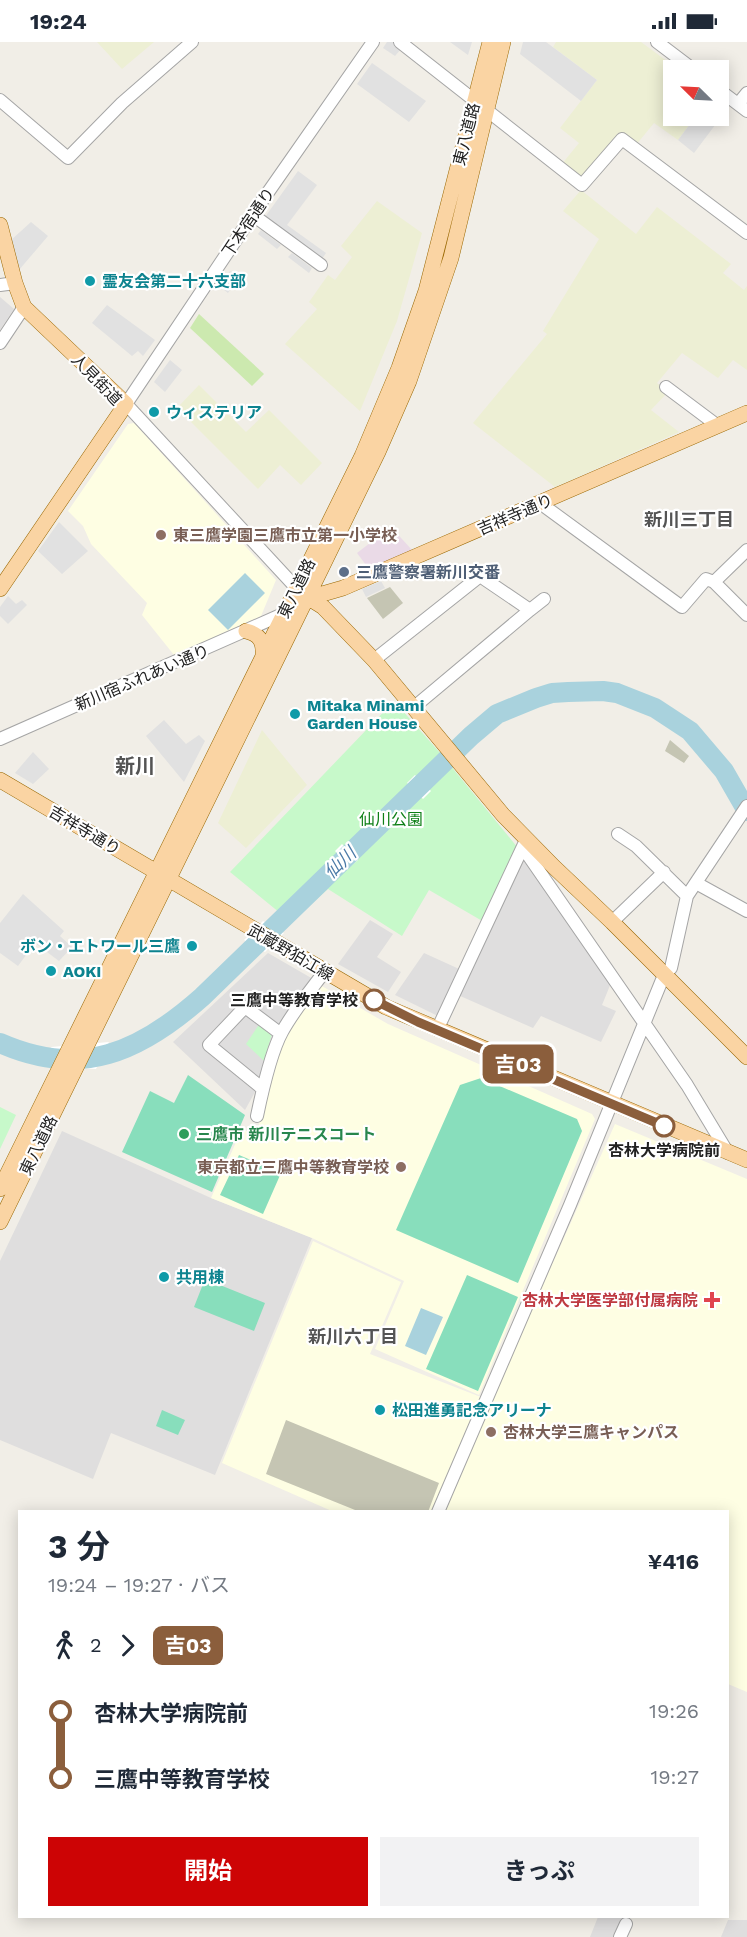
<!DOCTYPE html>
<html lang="ja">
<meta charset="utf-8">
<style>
:root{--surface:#fff;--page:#f2f2f3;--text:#1f2937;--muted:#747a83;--accent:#cd0405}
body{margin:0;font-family:"Work Sans","Noto Sans JP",sans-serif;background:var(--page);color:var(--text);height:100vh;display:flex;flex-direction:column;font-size:22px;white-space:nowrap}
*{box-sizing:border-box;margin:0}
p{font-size:20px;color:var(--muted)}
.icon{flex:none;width:33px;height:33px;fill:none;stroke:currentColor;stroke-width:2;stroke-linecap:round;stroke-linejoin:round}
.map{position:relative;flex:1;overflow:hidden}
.side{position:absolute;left:18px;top:1468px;width:711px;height:408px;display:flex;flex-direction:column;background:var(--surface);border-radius:0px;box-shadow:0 3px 15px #0003}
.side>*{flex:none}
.badge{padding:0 12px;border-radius:9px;font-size:21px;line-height:39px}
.needle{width:39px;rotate:294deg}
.controls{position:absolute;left:663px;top:18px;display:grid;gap:12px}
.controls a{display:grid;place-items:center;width:66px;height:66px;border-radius:0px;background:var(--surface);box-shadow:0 3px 15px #0003;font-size:30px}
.map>.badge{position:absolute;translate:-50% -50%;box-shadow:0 0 0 3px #fff}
.legs{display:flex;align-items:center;gap:9px;height:66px;padding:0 30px;font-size:20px}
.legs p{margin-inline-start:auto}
.headline{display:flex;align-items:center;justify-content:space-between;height:102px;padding:0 30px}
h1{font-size:33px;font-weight:700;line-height:45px}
.primary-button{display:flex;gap:12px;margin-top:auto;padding:12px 30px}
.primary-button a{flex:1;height:69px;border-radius:0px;background:var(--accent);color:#fff;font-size:24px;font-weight:700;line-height:69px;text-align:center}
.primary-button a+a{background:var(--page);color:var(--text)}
ul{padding:0 30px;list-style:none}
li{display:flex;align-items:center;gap:21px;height:66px;font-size:22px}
li i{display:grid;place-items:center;width:9px;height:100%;margin:0 8px;background:currentColor}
li i::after{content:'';width:15px;height:15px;margin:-8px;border:4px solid;border-radius:50%;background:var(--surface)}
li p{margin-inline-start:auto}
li:first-child i{background:linear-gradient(#0000 50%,currentColor 0)}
li:last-child i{background:linear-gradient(currentColor 50%,#0000 0)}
.status{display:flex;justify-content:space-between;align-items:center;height:42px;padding:0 30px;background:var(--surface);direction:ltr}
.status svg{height:16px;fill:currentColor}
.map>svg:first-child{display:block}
.residential{fill:#dfdede}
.industrial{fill:#eadae7}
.education{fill:#fefee3}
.construction{fill:#c5c5b3}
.farmland{fill:#edefd4}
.grass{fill:#cce9af}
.park{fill:#c7f9ca}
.pitch{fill:#88debc}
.parking{fill:#e1e1e1}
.water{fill:#a9d2dd}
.pier{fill:#fff}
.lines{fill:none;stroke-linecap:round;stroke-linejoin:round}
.river{stroke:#a9d2dd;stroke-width:20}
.minor-casing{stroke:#a5a5a5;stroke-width:14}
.major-casing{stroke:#9a6803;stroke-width:16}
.minor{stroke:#fff;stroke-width:12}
.major{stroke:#fad4a3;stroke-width:15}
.line-1-casing{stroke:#fff;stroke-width:14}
.line-1{stroke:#8b5e3c;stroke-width:9}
.culture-dot{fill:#0f9aa8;stroke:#fff;stroke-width:2}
.education-dot{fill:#8d6e63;stroke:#fff;stroke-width:2}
.service-dot{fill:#5c6f8a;stroke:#fff;stroke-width:2}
.stop-1-dot{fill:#fff;stroke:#8b5e3c;stroke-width:3}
.leisure-dot{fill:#2e9e5b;stroke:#fff;stroke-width:2}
.health-dot{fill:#e0444e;stroke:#fff;stroke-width:2}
.labels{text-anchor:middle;stroke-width:4.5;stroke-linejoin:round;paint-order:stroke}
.street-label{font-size:16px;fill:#212121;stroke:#fff}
.culture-label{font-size:16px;font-weight:bold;fill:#0d838f;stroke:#fff;text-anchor:start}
.education-label{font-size:16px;font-weight:bold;fill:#785e54;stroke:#fff;text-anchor:start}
.service-label{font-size:16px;font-weight:bold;fill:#4e5e75;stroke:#fff;text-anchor:start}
.park-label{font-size:16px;fill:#0e7f17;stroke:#fff}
.stop-label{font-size:16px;font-weight:bold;fill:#212121;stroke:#fff;text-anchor:end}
.leisure-label{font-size:16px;font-weight:bold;fill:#27864d;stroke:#fff;text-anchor:start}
.health-label{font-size:16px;font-weight:bold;fill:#be3a42;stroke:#fff;text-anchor:end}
.neighbourhood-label{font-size:18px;font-weight:bold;fill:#545454;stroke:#fff}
.water-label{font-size:18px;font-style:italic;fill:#4b7aa7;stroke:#fff}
.quarter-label{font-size:20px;font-weight:bold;fill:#545454;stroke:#fff}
</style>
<div class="status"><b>19:24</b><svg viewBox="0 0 49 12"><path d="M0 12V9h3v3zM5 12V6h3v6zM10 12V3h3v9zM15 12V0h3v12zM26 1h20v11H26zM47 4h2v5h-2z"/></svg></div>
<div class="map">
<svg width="747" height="1895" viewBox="0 0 747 1895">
<rect width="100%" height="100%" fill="#f1eee7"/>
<!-- residential -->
<path class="residential" d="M0,255l14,12 -14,21z
M525,814l86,127 -9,22 14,6 -15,31 -60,-26 -8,12 -75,-33 -12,25 -51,-25 29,-42 44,20z
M370,878l23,14 -16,23 24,15 -13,20 -50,-28z
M268,911l45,26 -39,53 -19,60 -10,18 -72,-68z
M62,1089l149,67 101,40 -97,237 -104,-42 -18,46 -93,-39v-179z
M598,1875h26l8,4 -7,16h-35z
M728,1878h19v17h-26z"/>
<!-- industrial -->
<path class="industrial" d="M391,485l21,23 -43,19 -12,-16z"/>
<!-- education -->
<path class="education" d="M134,381l142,157 -15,36 -87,39 -32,-40 5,-12 -56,-59 -8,-18 -15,-15 60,-87z
M320,943l68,39 204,90 3,5 -116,276 -104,-46 29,-68 -92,-43 -101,-40 31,-69 14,6 27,-99z
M615,1082l132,55v513l-19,-8v-172h-394l-112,-49 91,-222 88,41 -31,72 121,47z"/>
<!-- construction -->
<path class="construction" d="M390,545l13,16 -20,16 -16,-21z
M670,698l19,16 -5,7 -19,-12z
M286,1378l153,63 -11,29h-68l-94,-38z"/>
<!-- farmland -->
<path class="farmland" d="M97,0h57l-32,27z
M556,0h85l38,28h-5v46h22l-18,24 -24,-17 -18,22 -15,-10 -41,46 -19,-16 18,-22 -19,-15 37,-48 -44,-33z
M581,148l55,44 21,-27 74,57 -8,9 21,17 3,-4v84l-14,-10 -15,18 -36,-25 -25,30 11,9 -17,18 28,22 -124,55 -82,-64 74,-89 -4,-3 56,-92 -36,-28z
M377,159l45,32 -25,88 -37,90 -75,-67 32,-35 -8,-7 19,-27 7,5 17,-23 -11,-11z
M199,343l47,47 23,-22 53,53 -21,22 -21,-20 -22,24 -81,-81z
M262,688l45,55 -61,63 -28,-25z"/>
<!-- grass -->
<path class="grass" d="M199,272l65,60 -12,12 -62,-58z"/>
<!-- park -->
<path class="park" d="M394,659l47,53 77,94 -34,74 -55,-32 -27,46 -74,-47 -37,33 -61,-50z
M260,981l12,11 -8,27 -18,-17z
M0,1065l16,8 -16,34z"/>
<!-- pitch -->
<path class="pitch" d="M188,1033l57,40 -33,77 -90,-40 28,-61 24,12z
M481,1036l96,41 5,12 -64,152 -122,-53 64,-145z
M239,1113l42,18 -18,41 -43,-19z
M467,1233l51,22 -40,94 -52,-22z
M205,1237l60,24 -11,28 -60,-24z
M162,1368l23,10 -7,15 -22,-9z"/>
<!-- parking -->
<path class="parking" d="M387,0h7l8,6 -7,8 -12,-8z
M450,0h22l-4,13z
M523,0h23l51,38 -16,21 -61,-47z
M372,21l54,38 -17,21 -52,-38z
M719,59l9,7 -34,45 -16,-13 18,-24h22z
M298,129l19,14 -30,40 39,28 -4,6 -57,-42z
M31,180l17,14 -29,34 -9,-29z
M261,188l20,15 -4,4 -19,-15z
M292,211l20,15 -3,5 -21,-16z
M230,229l9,6 -11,16 -9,-7z
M107,263l48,35 -12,16 -5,-5 -6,5 -40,-33z
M170,318l12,10 -17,22 -11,-10z
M59,480l29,29 -26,23 -24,-23z
M381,539l4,7 -19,9 -4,-8z
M8,554l8,8 6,-4 5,5 -19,19 -8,-8v-9z
M164,678l22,24 13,-9 6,6 -21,41 -38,-46z
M33,710l16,17 -16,15 -18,-11z
M23,852l41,37 -4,5 12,11 -13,14 -24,-18 -17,23 -18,-13v-30z"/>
<!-- water -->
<path class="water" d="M245,531l20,20 -37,37 -20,-20z
M421,1266l22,9 -17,38 -21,-9z"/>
<!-- pier -->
<path class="pier" d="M415,733l16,16 -8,8 -16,-16z
M342,802l16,16 -8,7 -15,-16z
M263,879l21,12 -19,19 -21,-12z
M109,1000l-13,27 -54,-3 9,-19z"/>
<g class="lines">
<!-- river -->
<path class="river" d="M0,1001c81,36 140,9 202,-46l269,-261 26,-22 39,-16 16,-5 16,-1 35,-1 14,2 38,15 35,23 34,40 23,40"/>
<!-- minor casing -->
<g class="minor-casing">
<path id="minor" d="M400,0l182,143 40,-46 125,94
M657,0l37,28
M718,47l29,22
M0,58l68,58 54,-55 70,-61
M738,62l9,-11
M253,173l68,50
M0,243l15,-2
M0,301l24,-36
M666,345l52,39
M540,461l142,104 24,-28 8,3 33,33
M714,540l33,-32
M301,551l-175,-189 136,-203 111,-159
M530,568l14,-11
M374,618l106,-84 50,34 -117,98
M0,697l283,-125
M618,792l18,12 51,50
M526,797l2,16 159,230 41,68
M696,841l51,28
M612,880l52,-50
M437,988l89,-190
M263,1047l-54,-44 36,-38 36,27
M257,1074c5,-24 14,-64 25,-84 12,-22 28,-41 43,-61
M438,1470l132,-307 94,-230 7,-7 16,-72 60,-90
M620,1895l6,-13"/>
</g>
<!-- major casing -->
<g class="major-casing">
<path id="major" d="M0,183l15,58 9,24 102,97 -126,185
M307,555l16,10 51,53 129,155 51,52 58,55 135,135
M305,557l38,-11 404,-175
M246,589c13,3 18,10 17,24
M0,738l386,227 361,153
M0,1147l362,-733 37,-88 27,-77 64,-249
M0,1180l321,-653 57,-117 31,-71 42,-123 52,-216"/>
</g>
<!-- minor -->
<use href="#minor" class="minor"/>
<!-- major -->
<use href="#major" class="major"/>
</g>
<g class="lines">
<!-- line-1 casing -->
<g class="line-1-casing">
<path id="line-1" d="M374,958l44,22 246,104"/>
</g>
<!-- line-1 -->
<use href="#line-1" class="line-1"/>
</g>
<!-- markers -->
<g class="culture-dot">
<circle cx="90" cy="239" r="6"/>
<circle cx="154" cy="370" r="6"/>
<circle cx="295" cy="672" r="6"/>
<circle cx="192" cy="904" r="6"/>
<circle cx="51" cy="929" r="6"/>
<circle cx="164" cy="1235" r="6"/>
<circle cx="380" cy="1368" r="6"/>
</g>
<g class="education-dot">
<circle cx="161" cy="493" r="6"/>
<circle cx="401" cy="1125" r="6"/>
<circle cx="491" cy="1390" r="6"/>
</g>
<circle class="service-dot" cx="344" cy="530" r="6"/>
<g class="stop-1-dot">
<circle cx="374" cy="958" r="10"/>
<circle cx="664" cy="1084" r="10"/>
</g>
<circle class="leisure-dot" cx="184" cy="1092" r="6"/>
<path class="health-dot" d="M709 1249h6v6h6v6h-6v6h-6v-6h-6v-6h6z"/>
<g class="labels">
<!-- street labels -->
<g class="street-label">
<text transform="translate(466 92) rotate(-76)" y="6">東八道路</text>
<text transform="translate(248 180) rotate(-56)" y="6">下本宿通り</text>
<text transform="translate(97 337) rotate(46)" y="6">人見街道</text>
<text transform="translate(515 472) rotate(-23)" y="6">吉祥寺通り</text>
<text transform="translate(296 546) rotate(-64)" y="6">東八道路</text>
<text transform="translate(142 635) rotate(-23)" y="6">新川宿ふれあい通り</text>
<text transform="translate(85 788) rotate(31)" y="6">吉祥寺通り</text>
<text transform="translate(291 910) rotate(30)" y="6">武蔵野狛江線</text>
<text transform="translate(38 1103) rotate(-64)" y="6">東八道路</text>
</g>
<!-- culture labels -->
<g class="culture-label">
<text x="102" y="245">霊友会第二十六支部</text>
<text x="166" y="376">ウィステリア</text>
<text x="307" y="669">Mitaka Minami<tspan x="307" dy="18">Garden House</tspan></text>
<text x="180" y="910" text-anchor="end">ボン・エトワール三鷹</text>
<text x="63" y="935">AOKI</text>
<text x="176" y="1241">共用棟</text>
<text x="392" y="1374">松田進勇記念アリーナ</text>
</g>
<!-- education labels -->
<g class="education-label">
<text x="173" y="499">東三鷹学園三鷹市立第一小学校</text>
<text x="389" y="1131" text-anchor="end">東京都立三鷹中等教育学校</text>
<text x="503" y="1396">杏林大学三鷹キャンパス</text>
</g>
<!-- service labels -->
<g class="service-label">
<text x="356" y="536">三鷹警察署新川交番</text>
</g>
<!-- park labels -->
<g class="park-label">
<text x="391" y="783">仙川公園</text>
</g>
<!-- stop labels -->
<g class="stop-label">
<text x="358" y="964">三鷹中等教育学校</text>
<text x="664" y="1114" text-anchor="middle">杏林大学病院前</text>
</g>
<!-- leisure labels -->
<g class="leisure-label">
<text x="196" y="1098">三鷹市 新川テニスコート</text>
</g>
<!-- health labels -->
<g class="health-label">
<text x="698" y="1264">杏林大学医学部付属病院</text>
</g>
<!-- neighbourhood labels -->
<g class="neighbourhood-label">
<text x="689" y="484">新川三丁目</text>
<text x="353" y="1301">新川六丁目</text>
</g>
<!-- water labels -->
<g class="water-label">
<text transform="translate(340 821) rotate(-44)" y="6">仙川</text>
</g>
<!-- quarter labels -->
<g class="quarter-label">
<text x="135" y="731">新川</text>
</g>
</g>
</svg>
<div class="controls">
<a><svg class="needle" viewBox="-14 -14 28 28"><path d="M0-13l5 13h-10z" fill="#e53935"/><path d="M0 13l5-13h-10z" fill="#747a83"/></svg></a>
</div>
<b class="badge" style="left:518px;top:1022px;background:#8b5e3c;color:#fff">吉03</b>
<section class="side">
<div class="headline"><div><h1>3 分</h1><p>19:24 – 19:27 · バス</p></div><b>¥416</b></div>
<div class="legs"><svg class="icon" aria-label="walk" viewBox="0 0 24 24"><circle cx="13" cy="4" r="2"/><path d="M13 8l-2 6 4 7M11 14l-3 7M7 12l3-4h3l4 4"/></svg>2<svg class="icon" aria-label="forward" viewBox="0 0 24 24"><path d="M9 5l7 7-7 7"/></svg><b class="badge" style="background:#8b5e3c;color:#fff">吉03</b></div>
<ul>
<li><i style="color:#8b5e3c"></i><b>杏林大学病院前</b><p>19:26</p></li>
<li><i style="color:#8b5e3c"></i><b>三鷹中等教育学校</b><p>19:27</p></li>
</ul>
<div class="primary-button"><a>開始</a><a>きっぷ</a></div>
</section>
</div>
